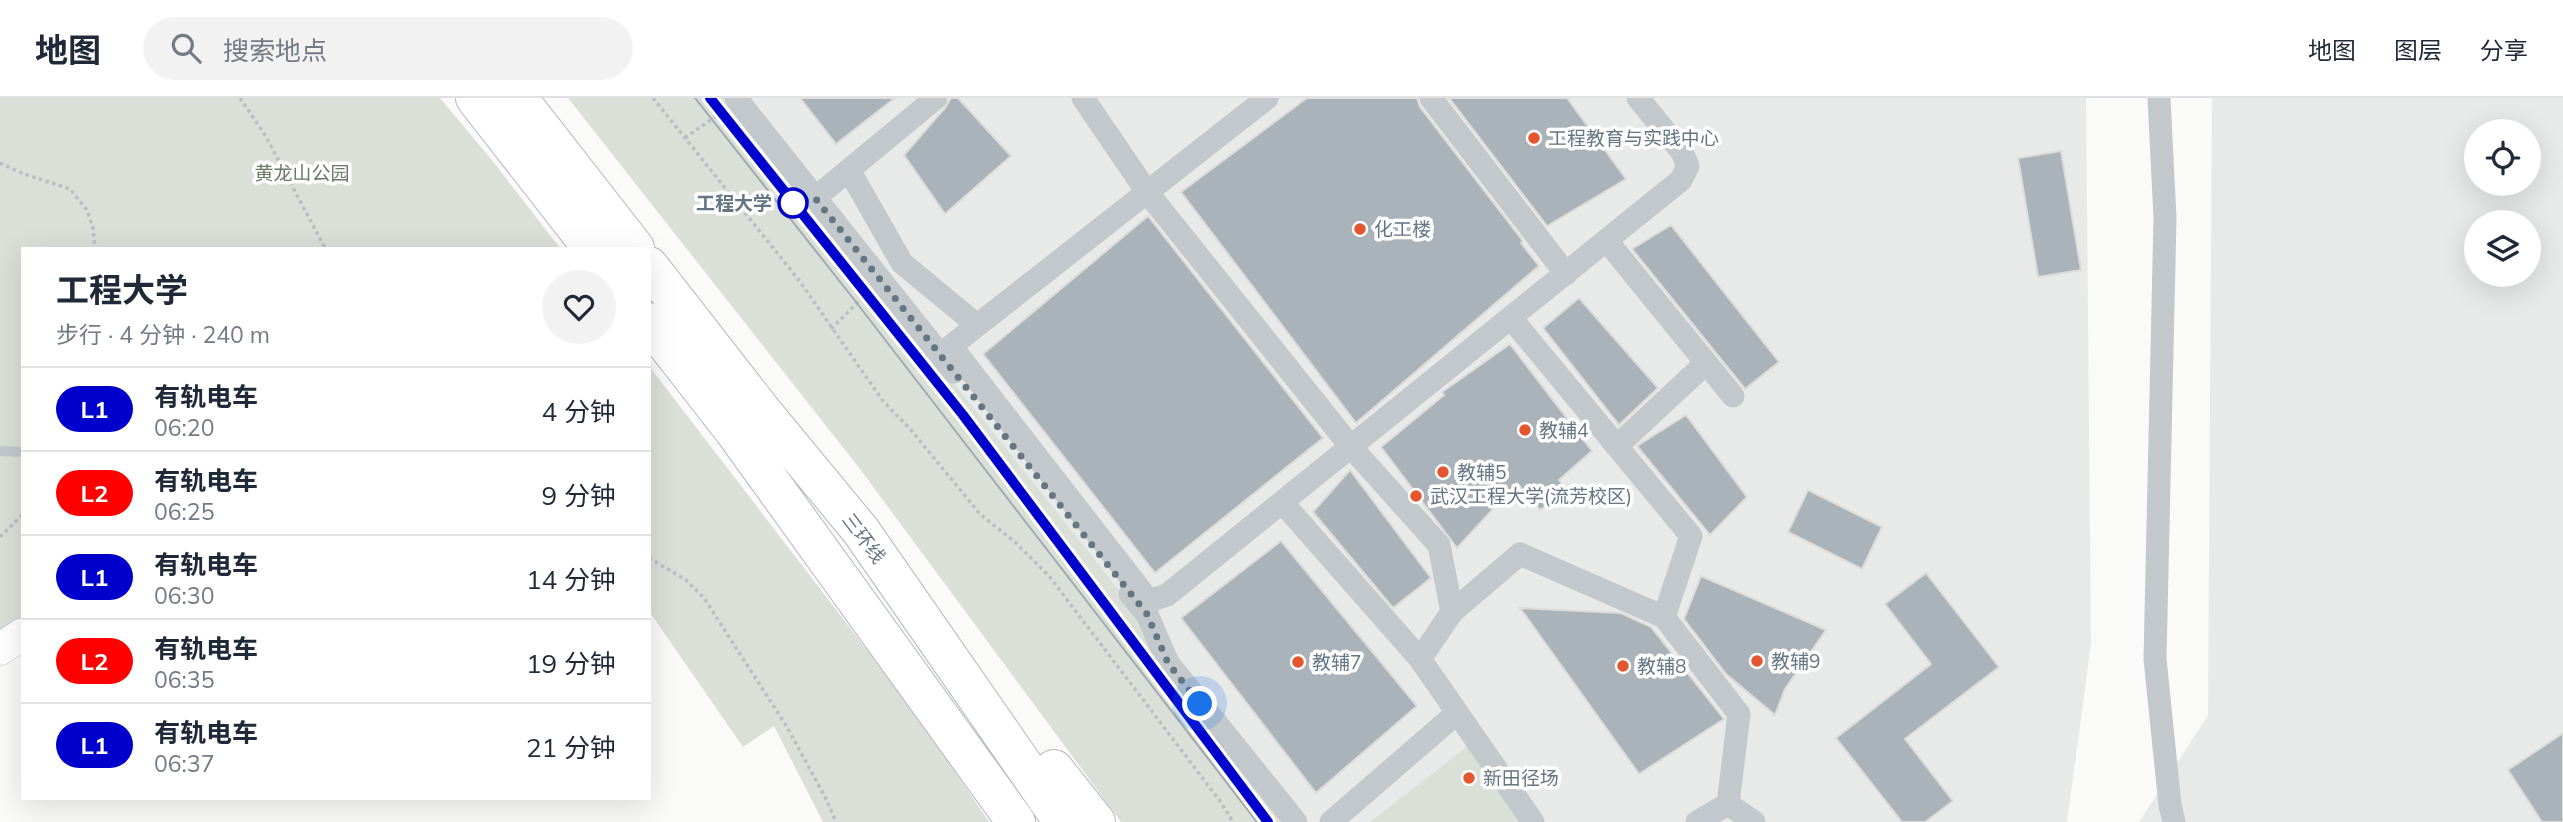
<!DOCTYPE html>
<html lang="zh">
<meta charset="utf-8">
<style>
:root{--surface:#fff;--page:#f2f2f3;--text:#1f2937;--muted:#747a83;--line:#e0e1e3}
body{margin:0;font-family:Mulish,"Noto Sans SC",sans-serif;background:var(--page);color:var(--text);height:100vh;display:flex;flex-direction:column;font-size:26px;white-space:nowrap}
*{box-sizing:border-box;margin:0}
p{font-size:23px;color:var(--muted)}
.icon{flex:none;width:38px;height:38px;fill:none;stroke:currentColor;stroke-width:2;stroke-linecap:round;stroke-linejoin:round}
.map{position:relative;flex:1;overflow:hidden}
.panel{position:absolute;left:21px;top:149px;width:630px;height:553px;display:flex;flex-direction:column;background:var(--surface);border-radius:0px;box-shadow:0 7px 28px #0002}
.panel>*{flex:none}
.badge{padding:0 14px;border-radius:23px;font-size:24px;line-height:46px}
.tools{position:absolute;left:2464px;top:21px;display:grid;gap:14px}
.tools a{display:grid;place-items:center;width:77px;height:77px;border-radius:50%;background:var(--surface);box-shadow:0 7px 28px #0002;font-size:35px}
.you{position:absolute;width:35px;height:35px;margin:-18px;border:5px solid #fff;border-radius:50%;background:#1a73e8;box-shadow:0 0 0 10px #1a73e833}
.map>.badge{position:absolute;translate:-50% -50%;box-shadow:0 0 0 4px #fff}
.round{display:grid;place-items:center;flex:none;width:74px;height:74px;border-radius:37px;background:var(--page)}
.headline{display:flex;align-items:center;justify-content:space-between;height:119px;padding:0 35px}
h1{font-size:33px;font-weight:700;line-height:52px}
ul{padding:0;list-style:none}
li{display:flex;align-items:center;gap:21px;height:84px;padding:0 35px;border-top:2px solid var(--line)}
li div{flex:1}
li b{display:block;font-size:26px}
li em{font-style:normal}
li .badge{min-width:77px;font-weight:700;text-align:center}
header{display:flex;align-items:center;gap:42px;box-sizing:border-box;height:98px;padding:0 35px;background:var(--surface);border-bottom:2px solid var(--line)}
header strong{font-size:33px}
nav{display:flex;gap:38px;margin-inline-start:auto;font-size:24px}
.search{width:490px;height:63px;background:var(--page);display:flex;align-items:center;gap:18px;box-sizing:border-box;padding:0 24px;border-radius:38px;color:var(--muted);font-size:26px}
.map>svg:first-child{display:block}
.built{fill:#e8e9e9;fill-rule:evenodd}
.green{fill:#dadfd7}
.building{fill:#aab3b9;stroke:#dcdcda;stroke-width:2}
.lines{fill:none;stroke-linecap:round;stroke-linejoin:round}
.secondary-casing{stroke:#b3babf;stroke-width:33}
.highway-casing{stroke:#b4b9bd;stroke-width:40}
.path{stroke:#bbbfc2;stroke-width:3.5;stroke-dasharray:3.5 3.5;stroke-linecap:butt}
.lane{stroke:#c3c8cc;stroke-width:10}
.street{stroke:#c3c8cc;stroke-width:23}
.secondary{stroke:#fff;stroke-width:32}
.highway{stroke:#fff;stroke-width:38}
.tram{stroke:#a2aab0;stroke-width:2}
.line-casing{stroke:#fff;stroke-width:16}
.line{stroke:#0000cd;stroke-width:10}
.walk{stroke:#657683;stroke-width:7;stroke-dasharray:0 12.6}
.poi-dot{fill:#e4572e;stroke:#fff;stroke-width:2.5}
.stop-dot{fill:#fff;stroke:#0000cd;stroke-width:3.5}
.labels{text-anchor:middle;stroke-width:7;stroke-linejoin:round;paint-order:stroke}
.poi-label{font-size:19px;fill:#657683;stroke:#fff;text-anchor:start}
.park-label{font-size:19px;fill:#687a64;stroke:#fff}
.stop-label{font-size:19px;font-weight:bold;fill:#657683;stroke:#fff;text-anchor:end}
.street-label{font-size:19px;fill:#657683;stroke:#fff}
</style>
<header>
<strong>地图</strong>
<div class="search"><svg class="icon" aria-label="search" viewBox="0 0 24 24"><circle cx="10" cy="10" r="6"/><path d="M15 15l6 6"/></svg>搜索地点</div>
<nav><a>地图</a><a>图层</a><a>分享</a></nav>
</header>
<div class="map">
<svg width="2563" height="724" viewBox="0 0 2563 724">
<rect width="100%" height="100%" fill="#fafaf8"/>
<!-- built -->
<path class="built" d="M727,0h1359l5,546 -24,178h-763z
M2212,0h351v724h-424l69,-107zM2476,33h53v53h-53zM2476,124h53v53h-53z"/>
<!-- green -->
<path class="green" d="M0,0h440l51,61 69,89h-537v376l-23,14z
M568,0h159l577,724h-183l-261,-353z
M649,268l268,349 72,107h-166l-49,-96 -31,21 -94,-136z
M1482,637l61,87h-173z"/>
<!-- building -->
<path class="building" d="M800,0h95l-59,46z
M951,0h7l53,58 -66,58 -41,-59 41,-47z
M1307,0h110l3,9 103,134 -2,2 18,23 -183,157 -175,-231z
M1449,0h118l59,81 -79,47z
M2061,53l20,119 -43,7 -20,-119z
M1148,118l175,222 -168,135 -172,-219z
M1671,127l108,137 -34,27 -113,-140z
M1579,200l79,90 -39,37 -76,-97z
M1510,246l82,107 -33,29 9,12 -28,18 -23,-27 -60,65 -76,-101 63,-52 -2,-3z
M1686,317l61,82 -37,38 -73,-89z
M1350,372l81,108 -38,30 -80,-96z
M1808,392l74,37 -20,42 -74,-37z
M1281,443l136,165 -101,87 -135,-175z
M1926,475l73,94 -94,72 48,62 -28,21h-23l-66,-84 95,-74 -46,-60z
M1701,478l125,54 -41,59 -10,26 -49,-41 -42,-55z
M1520,510l101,5 30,14 73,92 -85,55z
M2563,635v89h-21l-34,-52z"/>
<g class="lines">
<!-- secondary casing -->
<g class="secondary-casing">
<path id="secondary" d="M0,551l23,-15"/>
</g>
<!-- highway casing -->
<g class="highway-casing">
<path id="highway" d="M475,0l117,150
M518,0l117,150
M649,168l113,145 99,120 202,291
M649,224l85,109 282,391
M1054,671l42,53"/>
</g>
<!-- path -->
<path class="path" d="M240,0l25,37 60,113
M653,0l145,181 85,122 28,29 69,84 36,29 33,33 171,225 13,21
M685,40l38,-27
M0,65l24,11 46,15 17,21 6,18 2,20
M831,231l36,-36
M0,439l23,-23
M649,460l37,22 18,18 83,129 38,70 11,25"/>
<!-- lane -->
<path class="lane" d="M0,353l23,1"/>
<!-- street -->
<path class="street" d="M736,0l218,274
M1083,0l64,94 204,255 88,98 13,67
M1267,0l-316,248 198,255 18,-6 514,-415 7,-14 -6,-14 -44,-54
M1431,0l135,176
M2159,0l6,120 -10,441 15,146 4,17
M849,72l53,93 75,62
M815,100l121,-100
M1607,143l126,155
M1511,220l180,218 -27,81
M1617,348l89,-83
M1282,404l138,157 113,163
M1130,496l17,20 21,49 128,159
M1420,561l32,-47 68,-58 144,63 75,97 -11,90
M1728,706l26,18
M1331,724l126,-109
M1697,724l31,-18"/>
<!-- secondary -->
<use href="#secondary" class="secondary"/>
<!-- highway -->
<use href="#highway" class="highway"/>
<!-- tram -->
<path class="tram" d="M695,0l161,204 401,520
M710,0l253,317 234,312"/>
</g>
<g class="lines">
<!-- line casing -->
<g class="line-casing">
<path id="line" d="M710,0l253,317 305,407"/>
</g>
<!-- line -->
<use href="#line" class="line"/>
<!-- walk -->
<path class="walk" d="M793,105l22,-5 332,416 21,49 32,41"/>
</g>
<!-- markers -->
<g class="poi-dot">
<circle cx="1534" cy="40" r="7"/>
<circle cx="1360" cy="131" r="7"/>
<circle cx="1525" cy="332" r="7"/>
<circle cx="1443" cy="374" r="7"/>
<circle cx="1416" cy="398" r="7"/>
<circle cx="1757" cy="563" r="7"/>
<circle cx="1298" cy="564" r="7"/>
<circle cx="1623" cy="568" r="7"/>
<circle cx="1469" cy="680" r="7"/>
</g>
<circle class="stop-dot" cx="793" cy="105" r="14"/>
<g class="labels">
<!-- poi labels -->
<g class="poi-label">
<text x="1548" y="47">工程教育与实践中心</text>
<text x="1374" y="138">化工楼</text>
<text x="1539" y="339">教辅4</text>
<text x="1457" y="381">教辅5</text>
<text x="1430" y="405">武汉工程大学(流芳校区)</text>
<text x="1771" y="570">教辅9</text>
<text x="1312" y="571">教辅7</text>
<text x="1637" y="575">教辅8</text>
<text x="1483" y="687">新田径场</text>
</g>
<!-- park labels -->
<g class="park-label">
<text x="302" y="82">黄龙山公园</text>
</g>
<!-- stop labels -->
<g class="stop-label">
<text x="772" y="112">工程大学</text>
</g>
<!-- street labels -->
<g class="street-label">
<text transform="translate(864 440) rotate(53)" y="7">三环线</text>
</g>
</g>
</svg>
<div class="tools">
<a><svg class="icon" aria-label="locate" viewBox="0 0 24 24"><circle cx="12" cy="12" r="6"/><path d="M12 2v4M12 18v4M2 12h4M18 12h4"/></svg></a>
<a><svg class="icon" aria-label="layers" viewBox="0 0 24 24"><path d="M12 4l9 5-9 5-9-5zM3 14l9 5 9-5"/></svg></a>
</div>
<div class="you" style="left:1200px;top:606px"></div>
<section class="panel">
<div class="headline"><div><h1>工程大学</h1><p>步行 · 4 分钟 · 240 m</p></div><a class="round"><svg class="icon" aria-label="heart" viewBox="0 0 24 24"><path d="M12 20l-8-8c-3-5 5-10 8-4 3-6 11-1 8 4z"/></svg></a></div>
<ul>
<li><span class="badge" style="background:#0000cd;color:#fff">L1</span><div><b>有轨电车</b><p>06:20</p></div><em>4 分钟</em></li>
<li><span class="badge" style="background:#f00;color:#fff">L2</span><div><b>有轨电车</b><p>06:25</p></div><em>9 分钟</em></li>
<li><span class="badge" style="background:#0000cd;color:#fff">L1</span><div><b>有轨电车</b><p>06:30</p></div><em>14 分钟</em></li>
<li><span class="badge" style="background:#f00;color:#fff">L2</span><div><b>有轨电车</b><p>06:35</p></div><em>19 分钟</em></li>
<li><span class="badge" style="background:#0000cd;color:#fff">L1</span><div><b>有轨电车</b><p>06:37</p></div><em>21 分钟</em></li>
</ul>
</section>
</div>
